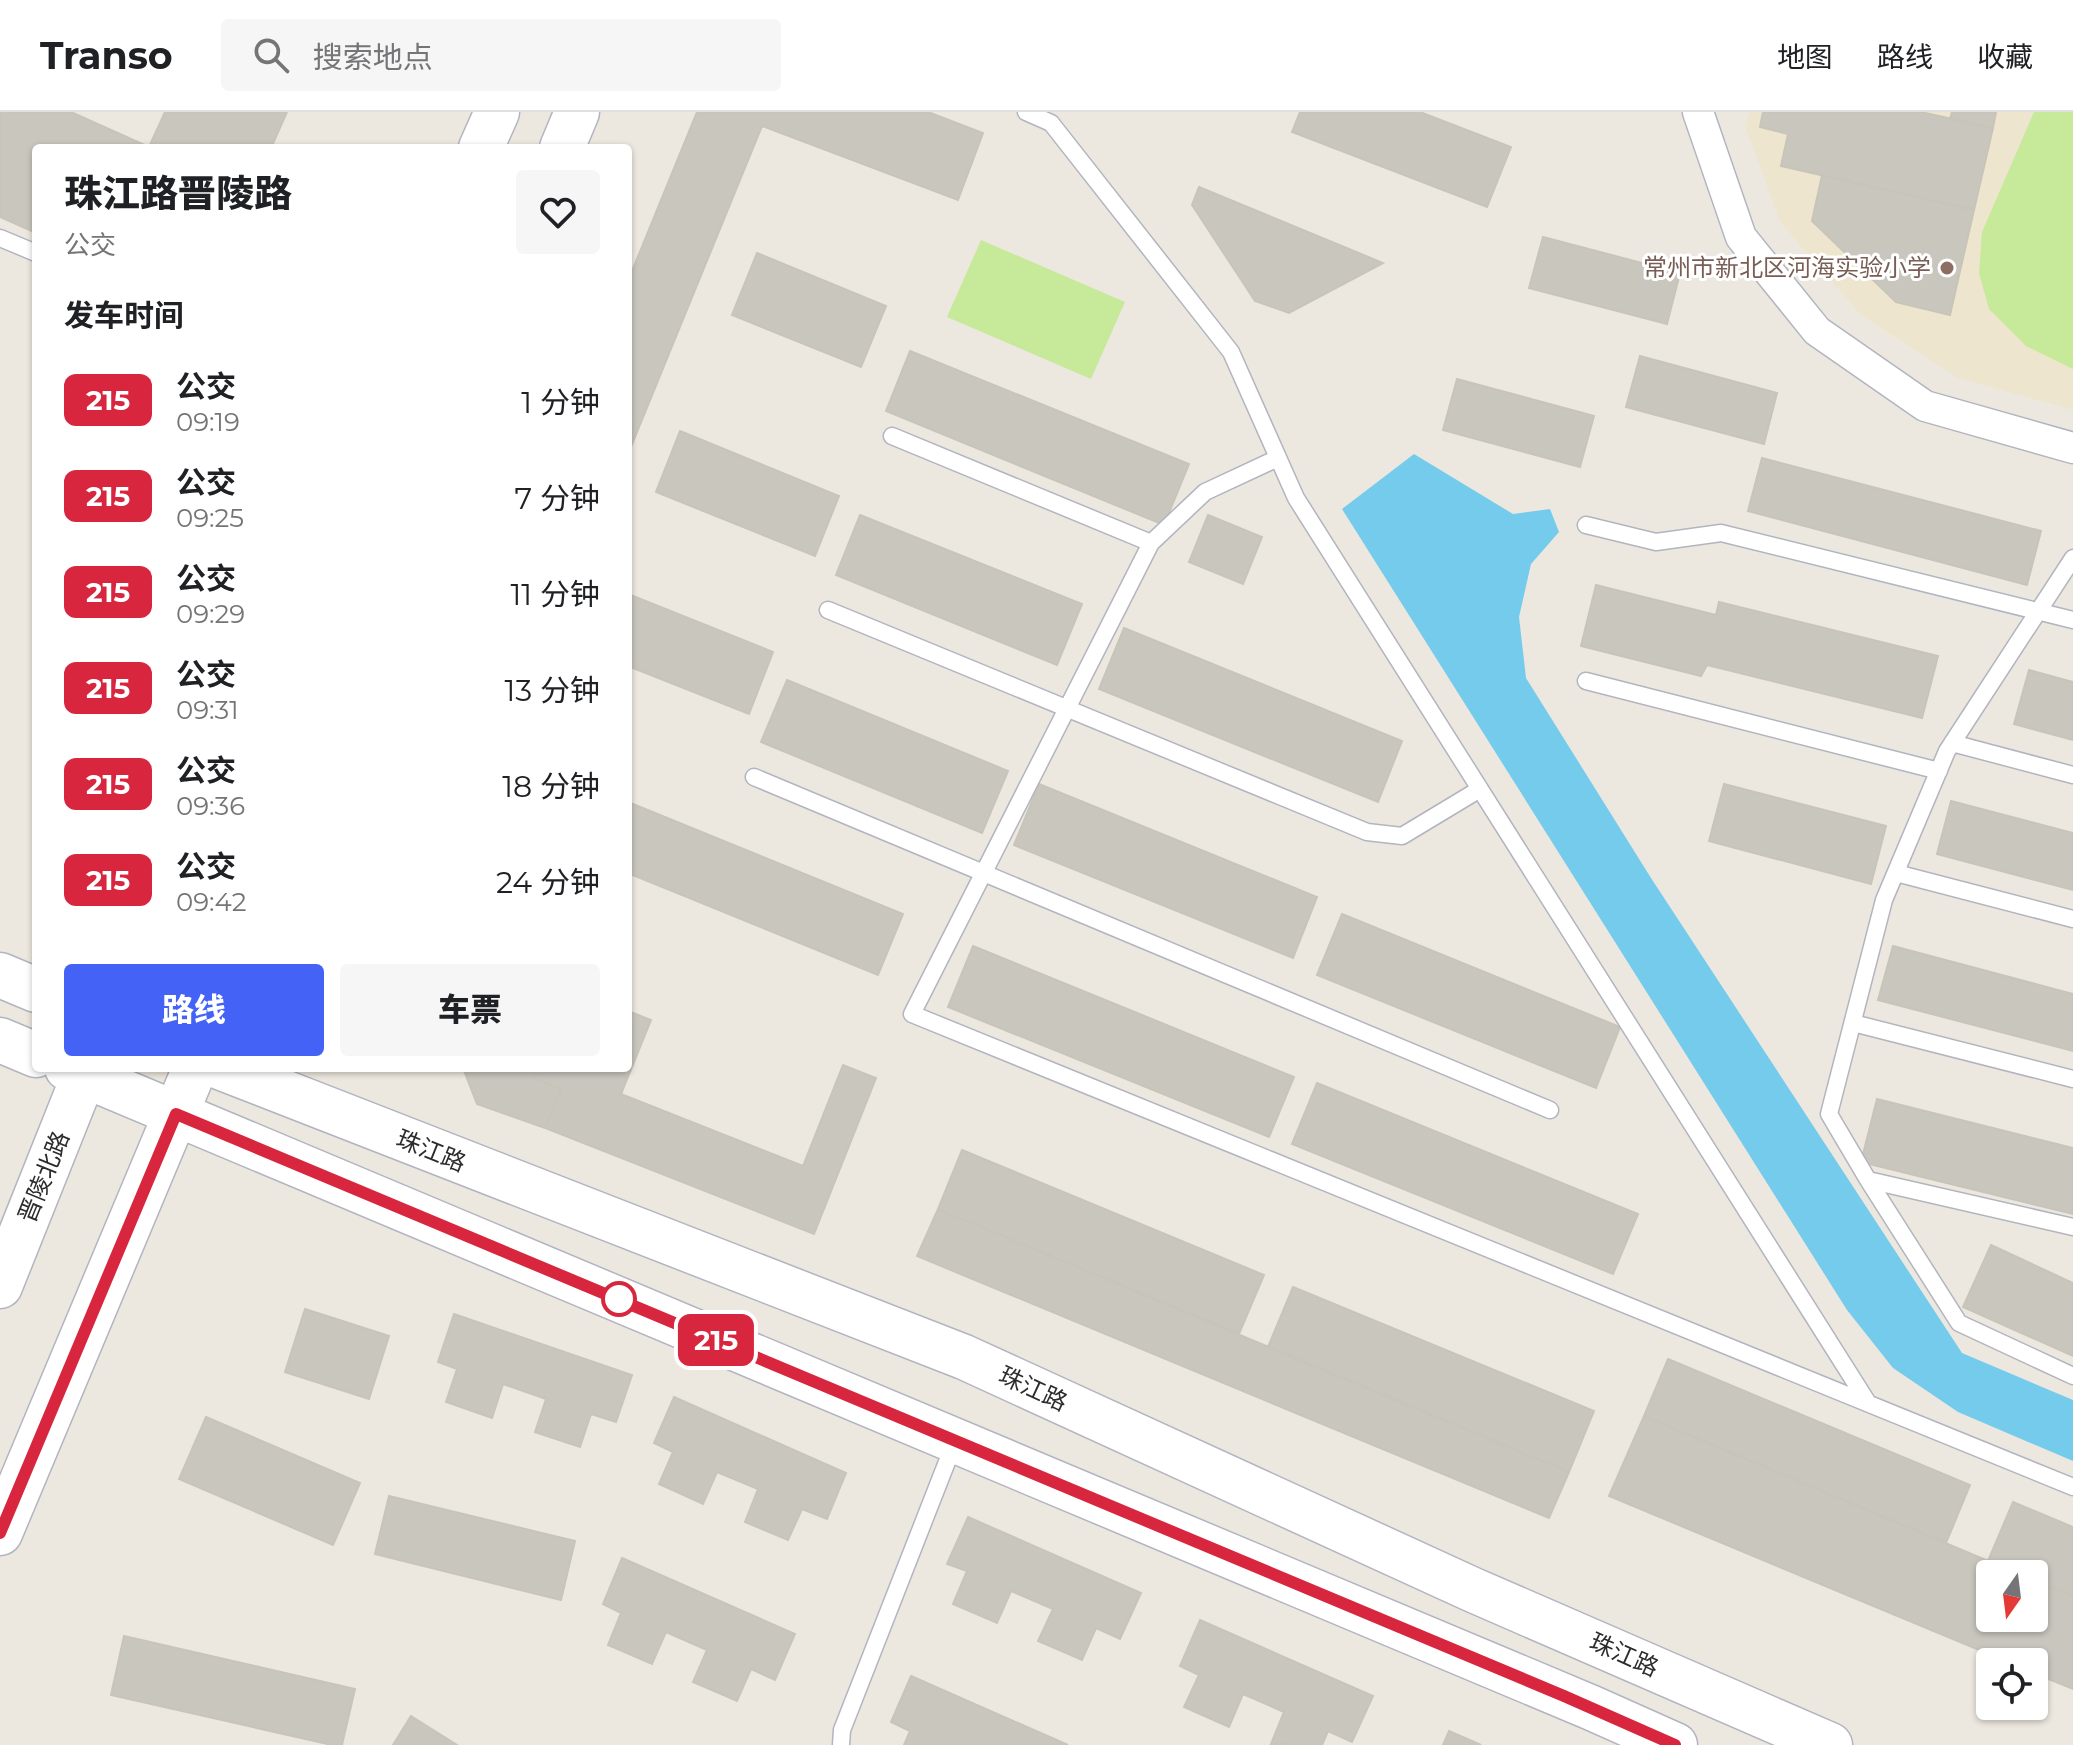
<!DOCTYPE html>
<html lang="zh">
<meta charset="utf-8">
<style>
:root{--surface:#fff;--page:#f6f6f6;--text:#202124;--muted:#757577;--line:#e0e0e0;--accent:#4462f6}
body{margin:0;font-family:Montserrat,"Noto Sans SC",sans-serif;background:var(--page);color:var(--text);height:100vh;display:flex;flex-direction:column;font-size:30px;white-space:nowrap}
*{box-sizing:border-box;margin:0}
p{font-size:26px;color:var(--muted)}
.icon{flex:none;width:44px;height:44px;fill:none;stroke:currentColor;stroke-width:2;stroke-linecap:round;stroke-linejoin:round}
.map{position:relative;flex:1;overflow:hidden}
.details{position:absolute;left:32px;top:32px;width:600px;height:928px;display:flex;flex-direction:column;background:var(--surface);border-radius:8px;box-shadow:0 2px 6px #0004}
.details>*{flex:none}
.badge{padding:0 16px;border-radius:12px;font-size:28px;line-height:52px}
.needle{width:52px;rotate:194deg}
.tools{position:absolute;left:1976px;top:1448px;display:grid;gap:16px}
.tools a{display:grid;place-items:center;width:72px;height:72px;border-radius:8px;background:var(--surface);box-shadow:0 2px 6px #0004;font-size:40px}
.map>.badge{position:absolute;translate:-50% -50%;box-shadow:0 0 0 4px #fff}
h2{padding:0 32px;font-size:30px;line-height:72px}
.round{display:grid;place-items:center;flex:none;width:84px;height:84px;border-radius:8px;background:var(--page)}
.summary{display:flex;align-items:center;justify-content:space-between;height:136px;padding:0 32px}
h1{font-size:38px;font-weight:800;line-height:60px}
.button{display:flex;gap:16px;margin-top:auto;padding:16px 32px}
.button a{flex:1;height:92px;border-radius:8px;background:var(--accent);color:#fff;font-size:32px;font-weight:800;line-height:92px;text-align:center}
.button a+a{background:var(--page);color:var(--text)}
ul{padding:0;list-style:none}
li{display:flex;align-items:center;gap:24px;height:96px;padding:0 32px}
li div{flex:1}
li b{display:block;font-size:30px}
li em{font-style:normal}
li .badge{min-width:88px;font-weight:700;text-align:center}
header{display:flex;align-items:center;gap:48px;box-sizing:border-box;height:112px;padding:0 40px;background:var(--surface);border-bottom:2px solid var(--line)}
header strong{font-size:38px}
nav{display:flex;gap:44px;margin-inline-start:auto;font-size:28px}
.search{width:560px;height:72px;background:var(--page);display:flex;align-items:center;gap:20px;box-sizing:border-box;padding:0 28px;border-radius:8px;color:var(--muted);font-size:30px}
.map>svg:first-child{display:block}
.education{fill:#eee5cf}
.pitch{fill:#c6e99a}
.water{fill:#75cbec}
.building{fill:#c9c6be;stroke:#c9c4b9;stroke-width:2}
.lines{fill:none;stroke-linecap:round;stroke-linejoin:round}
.lane-casing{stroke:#b2b5bf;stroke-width:19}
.street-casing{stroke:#b2b5bf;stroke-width:33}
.secondary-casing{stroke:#b2b5bf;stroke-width:47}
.lane{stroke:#fff;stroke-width:16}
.street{stroke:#fff;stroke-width:30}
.secondary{stroke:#fff;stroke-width:44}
.line-casing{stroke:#fff;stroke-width:18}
.line{stroke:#d7263d;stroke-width:12}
.education-dot{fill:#8d6e63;stroke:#fff;stroke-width:3}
.stop-dot{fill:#fff;stroke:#d7263d;stroke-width:4}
.labels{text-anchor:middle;stroke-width:6;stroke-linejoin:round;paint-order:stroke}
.education-label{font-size:24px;fill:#785e54;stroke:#fff;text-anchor:end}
.street-label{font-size:24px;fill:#2c2c2c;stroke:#fff}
</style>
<header>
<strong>Transo</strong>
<div class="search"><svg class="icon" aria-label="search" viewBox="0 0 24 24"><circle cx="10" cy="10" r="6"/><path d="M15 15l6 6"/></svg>搜索地点</div>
<nav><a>地图</a><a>路线</a><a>收藏</a></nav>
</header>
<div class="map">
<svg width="2073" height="1633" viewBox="0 0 2073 1633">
<rect width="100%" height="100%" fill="#ede8df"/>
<!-- education -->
<path class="education" d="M1749,0h324v298l-115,-32 -97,-63 -81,-93 -35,-96z"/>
<!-- pitch -->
<path class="pitch" d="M2034,0h39v257l-47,-23 -37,-37 -10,-36 3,-41z
M981,128l144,62 -34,77 -144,-62z"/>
<!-- water -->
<path class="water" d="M1414,342l99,60 37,-5 9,23 -28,32 -12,53 7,61 125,200 311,475 111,47v61l-115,-49 -65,-44 -46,-58 -505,-801z"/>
<!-- building -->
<path class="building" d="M0,0h71l78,35 16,-35h122l-16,36h-235v85l-36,-16z
M697,0h231l55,21 -25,67 -196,-74 -134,328v-173z
M1300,0h120l91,35 -24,60 -195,-75z
M1763,0h158l72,16 -19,82 -193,-44 7,-32 -28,-7z
M1952,0h44l-3,16 -43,-9z
M1822,63l152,35 -24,105 -54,-13 -84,-81z
M1199,75l184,76 -94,50 -34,-12 -63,-96z
M1543,125l137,36 -13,51 -138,-36z
M757,141l129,53 -25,61 -129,-52z
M910,239l279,113 -25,61 -278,-114z
M1640,244l137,37 -13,51 -138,-37z
M1457,267l137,37 -14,51 -137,-37z
M680,319l159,65 -24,60 -159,-64z
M1762,346l279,73 -14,54 -279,-74z
M860,403l222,89 -25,61 -221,-90z
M1208,403l54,22 -19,47 -54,-22z
M1596,473l120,30 3,-13 219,54 -16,62 -215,-53 -6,11 -120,-30z
M628,482l145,58 -24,62 -121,-48z
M1124,516l278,113 -24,61 -279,-113z
M2029,558l44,12v58l-59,-16z
M787,568l221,91 -26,62 -221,-91z
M1039,672l278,113 -24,61 -279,-113z
M1724,672l162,42 -15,58 -162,-43z
M1951,689l122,32v57l-136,-36z
M628,690l275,112 -25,61 -250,-102z
M1342,802l278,113 -24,61 -279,-113z
M973,834l321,131 -25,60 -321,-130z
M1893,834l180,48v57l-195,-51z
M628,899l23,9 -30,74 182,72 40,-101 33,13 -62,156 -269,-106 16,-39 -28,-11 4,-10h91z
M463,956h74l-4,10 28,11 -16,39 -68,-24z
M1317,971l321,131 -25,60 -321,-130z
M1877,987l196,49v66l-212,-52z
M962,1038l302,125 -25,59 -301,-125z
M938,1097l631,263 -20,46 -632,-262z
M1991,1133l82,38v73l-110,-49z
M1293,1175l301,124 -25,61 -301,-125z
M305,1197l84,27 -20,63 -84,-27z
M454,1202l178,61 -16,47 -25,-8 -11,33 -45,-15 11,-33 -43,-15 -11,34 -46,-16 11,-33 -19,-7z
M1668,1247l302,126 -24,58 -302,-127z
M674,1285l172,76 -19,46 -25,-10 -14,31 -43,-18 13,-33 -41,-17 -14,32 -44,-20 14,-32 -19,-9z
M1644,1304l375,158h-29v44h44v-38l39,16v93l-39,-16v-11h-26l-399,-166z
M206,1305l154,66 -27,62 -154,-66z
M389,1384l186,45 -14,59 -186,-46z
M2013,1390l60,25v69l-39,-16v-6h-15l-31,-13z
M968,1405l173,76 -21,46 -24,-11 -14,32 -44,-19 15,-32 -42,-18 -14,32 -44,-19 14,-33 -20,-7z
M622,1446l173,76 -20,46 -24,-11 -14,32 -44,-19 14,-32 -41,-18 -14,32 -44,-19 13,-32 -18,-9z
M1200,1508l173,76 -21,46 -24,-11 -6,14 -51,-1 13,-32 -41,-18 -14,33 -45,-20 15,-32 -19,-9z
M124,1524l231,53 -13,56h-10l-221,-50z
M911,1564l157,69h-164l6,-14 -19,-9z
M411,1604l46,29h-64z
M1449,1619l32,14h-38z"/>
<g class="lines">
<!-- lane casing -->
<g class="lane-casing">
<path id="lane" d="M1026,0l25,11 180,229 65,146 572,905
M0,126l36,15
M892,324l259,107
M1278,346l-73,34 -54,51 -239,471 1161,473
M1586,413l70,17 65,-9 352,87
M2073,446l-126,193 -63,149 -55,214 39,66 205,47
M828,498l539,222 35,4 78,-47
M1586,569l353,90
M1952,631l121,32
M754,665l796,333
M1896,761l177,46
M1853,911l220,56
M1868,1068l91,143 114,53
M841,1633l1,-15 112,-286"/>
</g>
<!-- street casing -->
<g class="street-casing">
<path id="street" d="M1698,0l43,125 76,94 108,75 148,42"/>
</g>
<!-- secondary casing -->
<g class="secondary-casing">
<path id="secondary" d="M481,36l16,-36
M562,36l15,-36
M0,863l36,15
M0,928l36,15
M67,956l1525,640 83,37
M222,956l742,289 507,232 359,156
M0,1174l87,-218
M0,1421l195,-465"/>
</g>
<!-- lane -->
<use href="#lane" class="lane"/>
<!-- street -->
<use href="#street" class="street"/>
<!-- secondary -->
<use href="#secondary" class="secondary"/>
</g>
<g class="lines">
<!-- line casing -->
<g class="line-casing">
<path id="line" d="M0,1421l176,-419 1388,582 111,49"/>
</g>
<!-- line -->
<use href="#line" class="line"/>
</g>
<!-- markers -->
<circle class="education-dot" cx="1947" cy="156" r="8"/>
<circle class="stop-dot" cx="619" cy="1187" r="16"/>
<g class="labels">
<!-- education labels -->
<g class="education-label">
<text x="1931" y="164">常州市新北区河海实验小学</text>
</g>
<!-- street labels -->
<g class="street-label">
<text transform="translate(431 1039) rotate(22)" y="8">珠江路</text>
<text transform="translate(44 1065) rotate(-68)" y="8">晋陵北路</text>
<text transform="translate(1033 1277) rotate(25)" y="8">珠江路</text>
<text transform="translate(1624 1543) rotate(24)" y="8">珠江路</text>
</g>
</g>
</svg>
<div class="tools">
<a><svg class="needle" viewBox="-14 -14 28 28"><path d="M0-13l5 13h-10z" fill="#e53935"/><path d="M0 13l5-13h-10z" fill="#757577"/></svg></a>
<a><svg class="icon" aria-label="locate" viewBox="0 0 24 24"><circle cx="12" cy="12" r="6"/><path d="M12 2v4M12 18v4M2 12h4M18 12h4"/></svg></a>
</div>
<b class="badge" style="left:716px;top:1228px;background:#d7263d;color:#fff">215</b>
<section class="details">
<div class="summary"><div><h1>珠江路晋陵路</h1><p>公交</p></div><a class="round"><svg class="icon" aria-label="heart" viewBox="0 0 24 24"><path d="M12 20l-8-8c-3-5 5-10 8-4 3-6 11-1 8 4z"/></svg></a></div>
<h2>发车时间</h2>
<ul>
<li><span class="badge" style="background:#d7263d;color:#fff">215</span><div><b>公交</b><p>09:19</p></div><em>1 分钟</em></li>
<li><span class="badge" style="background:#d7263d;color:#fff">215</span><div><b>公交</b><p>09:25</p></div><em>7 分钟</em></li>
<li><span class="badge" style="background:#d7263d;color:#fff">215</span><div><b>公交</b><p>09:29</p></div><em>11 分钟</em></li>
<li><span class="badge" style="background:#d7263d;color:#fff">215</span><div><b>公交</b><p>09:31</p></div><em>13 分钟</em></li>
<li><span class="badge" style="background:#d7263d;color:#fff">215</span><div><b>公交</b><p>09:36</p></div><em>18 分钟</em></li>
<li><span class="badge" style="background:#d7263d;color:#fff">215</span><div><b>公交</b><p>09:42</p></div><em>24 分钟</em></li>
</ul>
<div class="button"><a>路线</a><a>车票</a></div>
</section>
</div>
